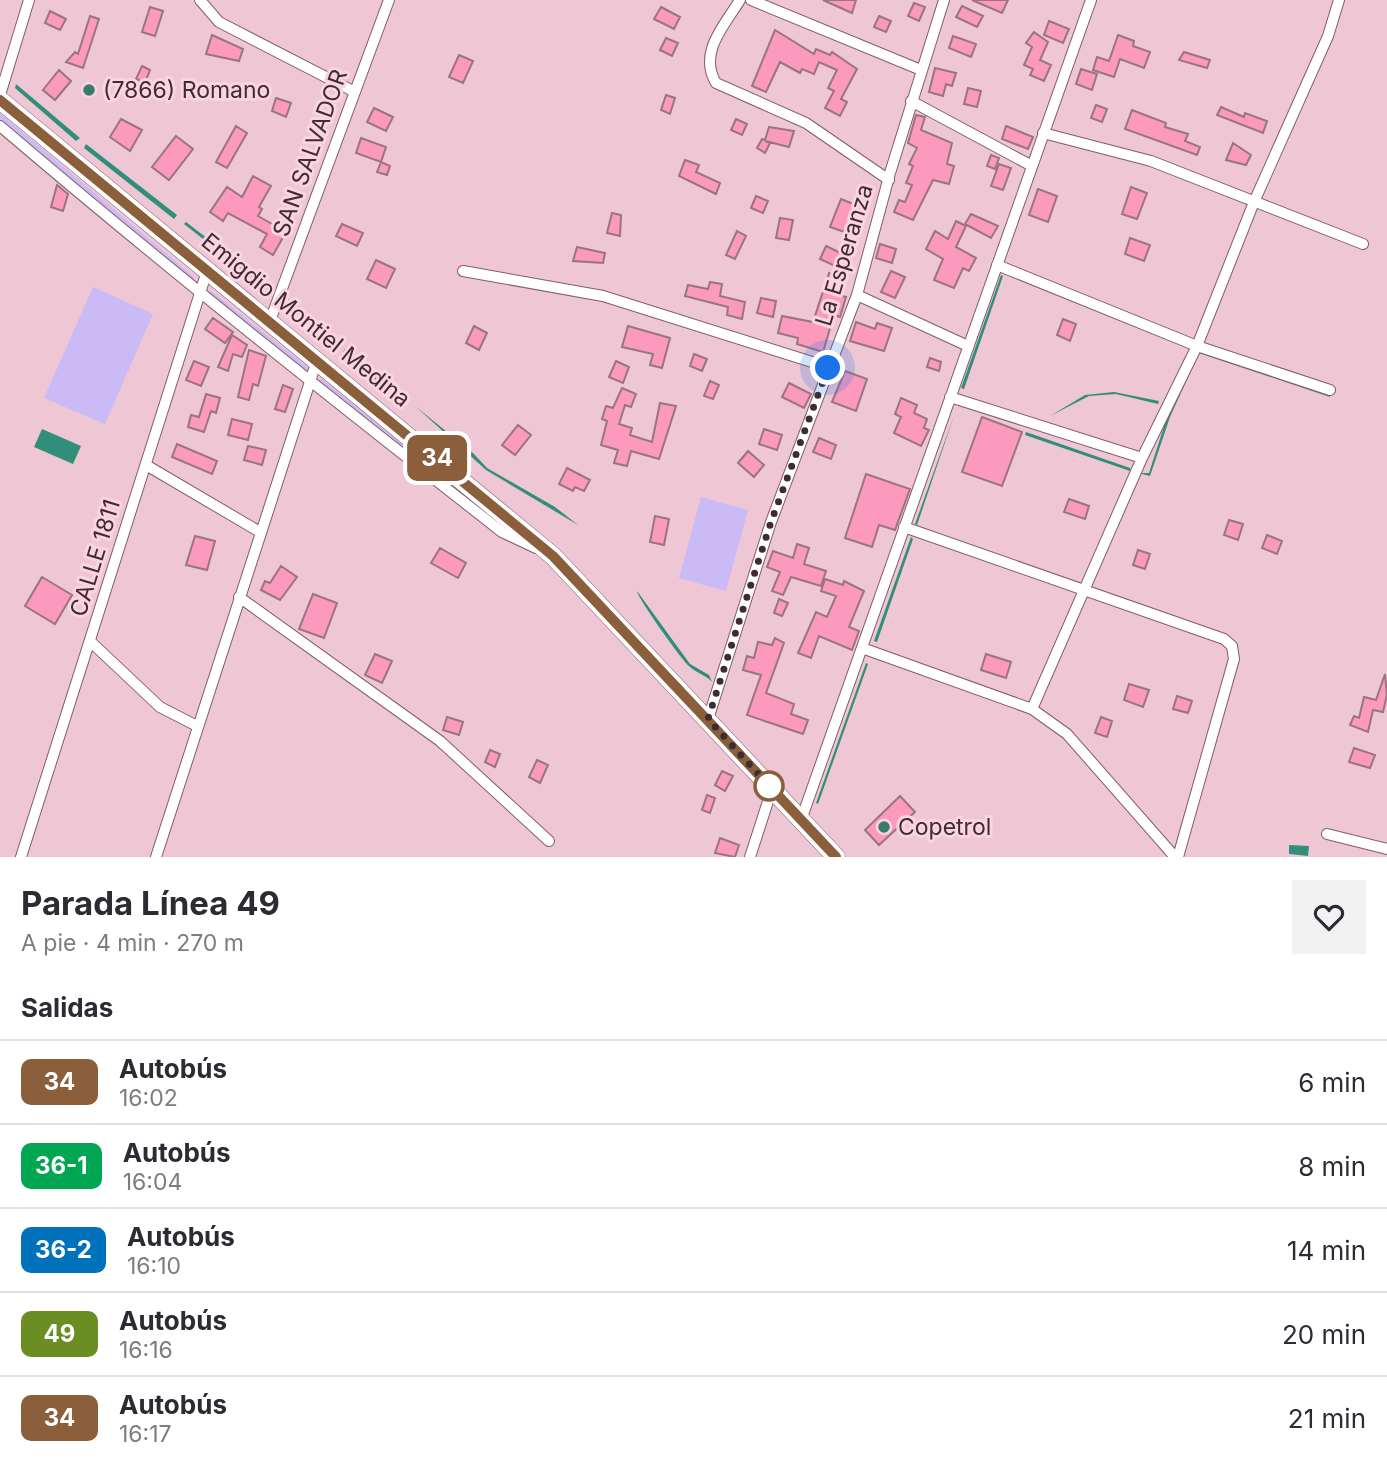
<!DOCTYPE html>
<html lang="es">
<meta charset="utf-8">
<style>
:root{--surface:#fff;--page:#f2f2f3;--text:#2b2b33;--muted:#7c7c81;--line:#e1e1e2}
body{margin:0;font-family:Inter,sans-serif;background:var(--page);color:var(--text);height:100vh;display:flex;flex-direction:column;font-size:26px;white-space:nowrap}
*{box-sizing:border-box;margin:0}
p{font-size:23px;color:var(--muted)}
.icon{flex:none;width:38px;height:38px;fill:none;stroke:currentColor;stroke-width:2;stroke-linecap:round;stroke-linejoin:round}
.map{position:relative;height:857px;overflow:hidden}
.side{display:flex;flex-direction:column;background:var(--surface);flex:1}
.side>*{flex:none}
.badge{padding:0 14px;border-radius:10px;font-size:24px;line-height:46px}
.you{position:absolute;width:35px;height:35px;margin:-18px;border:5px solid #fff;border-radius:50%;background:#1a73e8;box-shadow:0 0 0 10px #1a73e833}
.map>.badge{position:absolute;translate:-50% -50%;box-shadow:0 0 0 4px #fff}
h2{padding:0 21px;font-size:26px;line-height:63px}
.round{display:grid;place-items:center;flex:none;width:74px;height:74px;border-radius:0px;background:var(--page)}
.overview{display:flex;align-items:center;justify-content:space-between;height:119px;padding:0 21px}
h1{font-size:33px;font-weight:700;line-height:52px}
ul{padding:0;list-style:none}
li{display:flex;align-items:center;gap:21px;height:84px;padding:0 21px;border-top:2px solid var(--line)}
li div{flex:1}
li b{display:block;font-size:26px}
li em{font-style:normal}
li .badge{min-width:77px;font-weight:700;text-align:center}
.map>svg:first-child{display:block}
.green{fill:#cabaf5}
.water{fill:#308e7b}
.building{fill:#fb9abd;stroke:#9a7481;stroke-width:2}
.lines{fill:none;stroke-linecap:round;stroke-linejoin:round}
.minor-casing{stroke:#815d69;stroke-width:12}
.primary-casing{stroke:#815d69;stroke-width:19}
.minor{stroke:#fff;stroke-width:10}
.primary{stroke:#fff;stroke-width:18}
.line-casing{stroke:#fff;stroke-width:16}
.line{stroke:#8b5e3c;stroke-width:10}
.walk{stroke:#3d2d32;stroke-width:7;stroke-dasharray:0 12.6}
.poi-dot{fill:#387b6c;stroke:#fcd3e0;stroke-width:2.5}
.stop-dot{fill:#fff;stroke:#8b5e3c;stroke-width:3.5}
.labels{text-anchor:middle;stroke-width:6;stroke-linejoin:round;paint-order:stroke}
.poi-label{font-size:23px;fill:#3d2d32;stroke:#fcd3e0;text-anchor:start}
.street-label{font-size:23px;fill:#3d2d32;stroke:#fcd3e0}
</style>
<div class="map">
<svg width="1387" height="857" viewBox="0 0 1387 857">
<rect width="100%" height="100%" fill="#efc6d3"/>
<!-- green -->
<path class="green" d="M0,113l194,164v5l-194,-163z
M93,287l60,27 -48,110 -61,-26z
M210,290l96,76 2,7 -100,-79z
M319,379h3l190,154 -194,-151z
M701,497l47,13 -22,81 -47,-13z"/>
<!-- water -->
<path class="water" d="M16,84l64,54 -4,3 -61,-53z
M86,144l91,71 -3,4 -90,-71z
M186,222l87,67 -1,4 -88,-69z
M1001,275l2,1 -39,113 -3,-1z
M287,299c17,6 33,33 50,45l-2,3z
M345,349l49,44 9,3 -2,3 -9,-4 -49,-43z
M1198,351l132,43v3l-131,-44 -29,64 -20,59 -12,-3h11l18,-56z
M1114,392l45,9 -1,3 -42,-10 -27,2 -39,20 35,-21z
M415,406l58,47 14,15 68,39 23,18 -92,-55z
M955,413l-38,112 -2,-1z
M42,429l39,17 -8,18 -39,-17z
M1026,432l104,36v3l-105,-36z
M911,537l2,2 -36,103 -3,-1z
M637,591l53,73 19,11 3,7c-6,-7 -16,-9 -23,-16 -8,-7 -52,-69 -52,-75z
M866,663l2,1 -50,140 -2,-1z
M1289,845l20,1 -1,10 -19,-2z"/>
<!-- building -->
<path class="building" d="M823,0h33l-4,13z
M972,0h36l-6,13z
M914,3l11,4 -6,14 -11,-5z
M962,6l21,10 -6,11 -21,-10z
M150,7l13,4 -8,25 -13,-4z
M661,7l19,10 -6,12 -20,-10z
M50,11l16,8 -6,11 -15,-7z
M90,16l9,3 -16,49 -17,-6 9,-10 3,2z
M879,16l12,5 -5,11 -12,-5z
M1049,21l20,8 -6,14 -19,-8z
M775,30l39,24 2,-5 14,6 2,-3 25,17 -16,30 6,3 -7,14 -15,-8 9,-17 -6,-3 9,-18 -18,-8 -5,12 -12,-5 -2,4 -20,-11 -14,30 -14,-6z
M1034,32l14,10 -8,18 11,5 -7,16 -14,-6 3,-6 -9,-4 8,-18 -6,-4z
M212,35l31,14 -4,12 -33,-7z
M1118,35l16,6 -1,5 17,6 -6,16 -24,-9 -6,18 -21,-7 4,-13 12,4z
M953,36l23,8 -5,13 -22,-9z
M666,38l12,5 -6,13 -12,-6z
M1184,52l26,8 -3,8 -28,-8z
M459,55l14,6 -10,22 -14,-6z
M142,66l8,4 -5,13 -9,-4z
M935,68l21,5 -4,13 -6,-2 -3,12 -14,-4z
M1081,69l16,5 -5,16 -16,-6z
M59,70l12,11 -16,19 -12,-10z
M968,88l13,3 -4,16 -13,-3z
M666,95l9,3 -5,16 -9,-4z
M276,98l15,5 -5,14 -14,-6z
M1096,105l11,4 -5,13 -11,-4z
M1221,107l23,10 1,-4 22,8 -4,12 -46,-18z
M374,108l19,9 -7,14 -19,-9z
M1132,110l34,13 -1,4 23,7 -3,7 15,6 -3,8 -72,-26z
M916,115l9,2 -4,13 31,13 -5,21 7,2 -5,18 -16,-4 -20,40 -19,-8 5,-12 6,2 7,-17 -6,-2 7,-17 -4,-2 8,-16 -9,-5z
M121,119l21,11 -12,21 -20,-14z
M736,119l11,5 -5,11 -11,-5z
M236,126l11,7 -20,35 -11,-6z
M1006,126l27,11 -5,12 -26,-10z
M769,127l25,4 -5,16 -24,-6 5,2 -5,10 -8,-5 5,-9 3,1z
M176,136l17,13 -24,31 -17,-13z
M361,138l25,9 -5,15 -25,-9z
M1233,143l18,12 -5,10 -20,-5z
M991,155l8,3 -4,11 -8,-3z
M685,160l14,5 -3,7 24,11 -4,11 -37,-18z
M381,162l9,4 -3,9 -10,-3z
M999,164l12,4 -8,22 -12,-4z
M253,176l18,10 -12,21 3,2 -4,7 28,16 -13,23 -13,-8 7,-13 -39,-21 -5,8 -13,-9 17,-25 15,10z
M57,185l11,9 -5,17 -12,-4z
M1131,187l16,6 -10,26 -15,-5z
M1038,189l19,7 -9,26 -19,-7z
M756,196l12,5 -5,12 -12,-5z
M841,199l20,8 -11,27 -20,-7z
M612,213l9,2 -1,21 -13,-3z
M971,214l27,12 -7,12 -26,-14z
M780,218l13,2 -4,20 -13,-2z
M956,221l10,5 -10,21 20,11 -7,13 -6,-3 -9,20 -20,-8 9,-21 -17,-10 9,-18 13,8z
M342,224l21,9 -6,13 -21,-10z
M737,231l9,5 -11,23 -9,-4z
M1130,238l20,7 -6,16 -19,-7z
M880,244l16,5 -4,14 -16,-5z
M826,246l17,8 -6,13 -17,-8z
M577,247l28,6 -2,10 -30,-2z
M376,260l19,9 -9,19 -19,-9z
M891,271l14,6 -10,21 -14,-6z
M829,273l17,7 -7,15 7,2 -6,20 -6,-2 -11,37 -26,-8 1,-6 -20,-5 4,-17 31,6z
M710,282l12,2 -2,12 25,6 -3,17 -15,-4 1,-8 -43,-11 3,-11 20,4z
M761,298l15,3 -3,16 -16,-4z
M213,318l20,14 -8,11 -20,-14z
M1063,319l13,5 -6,17 -13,-6z
M856,322l19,7 2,-6 15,5 -8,23 -34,-10z
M474,326l13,7 -8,17 -13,-7z
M628,326l42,12 -8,30 -12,-3 3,-11 -31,-7z
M232,335l15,10 -5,12 -9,-3 -5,17 -10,-4z
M249,350l17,6 -8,30 -5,-2 -4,16 -11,-3z
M694,354l13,5 -5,12 -12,-5z
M930,358l11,4 -2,9 -12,-4z
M194,361l15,6 -8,19 -15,-6z
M616,361l13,6 -6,16 -14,-6z
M845,371l22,8 -11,32 -24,-9z
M710,381l9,4 -6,14 -9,-3z
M789,383l22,11 -7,14 -22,-11z
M283,385l10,4 -8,23 -10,-3z
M622,388l14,6 -5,13 -6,-2 -6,19 13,4 -2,7 22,7 8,-39 16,3 -17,53 -28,-8 -4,15 -13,-3 4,-13 -17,-5 6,-24 -5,-2 4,-13 7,2z
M206,394l14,4 -4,15 -5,-2 -7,21 -16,-5 3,-12 8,2z
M901,398l16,7 -3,8 13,6 -3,9 5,2 -8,16 -27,-13 7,-16 -6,-3z
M982,417l40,15 -20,54 -40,-14z
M232,419l20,5 -4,16 -20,-5z
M518,425l13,10 -16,20 -13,-10z
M764,429l18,6 -5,15 -18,-6z
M819,438l17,7 -5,14 -18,-7z
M177,444l40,17 -5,13 -40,-17z
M248,446l18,4 -4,15 -18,-5z
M748,451l16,14 -10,12 -16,-14z
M567,468l23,12 -6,11 -9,-4 -2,4 -14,-7z
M866,474l44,15 -15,41 -16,-5 -7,22 -27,-9z
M1069,499l20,7 -4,13 -21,-7z
M655,516l14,3 -5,26 -14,-3z
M1229,520l14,4 -5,16 -14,-5z
M1267,535l15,6 -5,13 -15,-6z
M195,536l20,5 -8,29 -21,-5z
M797,544l12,4 -5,16 22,7 -5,15 -30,-9 -8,18 -11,-4 8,-19 -13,-5 6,-16 20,7z
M440,548l26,15 -8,15 -27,-15z
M1138,550l12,4 -5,15 -12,-4z
M281,566l16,11 -17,23 -19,-10 4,-9 5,2z
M42,577l30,18 -17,29 -30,-18z
M825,579l18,6 1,-4 20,10 -15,36 10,4 -7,19 -33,-14 -8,22 -13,-5 18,-41 11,5 9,-21 -15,-5z
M313,594l24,9 -13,35 -25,-9z
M779,599l9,4 -6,13 -8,-3z
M775,638l9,5 -18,50 28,11 -3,10 17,6 -5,14 -56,-19 14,-40 -18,-5 4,-14 7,2 4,-16 14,3z
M375,654l17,7 -10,22 -17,-8z
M986,654l25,8 -5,16 -25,-8z
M1385,674l2,21 -4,17 -10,-2 -5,22 -18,-7 4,-9 5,2 5,-21 12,3z
M1129,684l20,6 -6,17 -19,-7z
M1177,696l15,5 -4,12 -15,-4z
M447,717l16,5 -4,13 -16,-5z
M1101,717l11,4 -5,16 -12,-4z
M1354,748l21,7 -5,13 -21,-6z
M490,750l10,4 -5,13 -10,-5z
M537,760l11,5 -8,18 -11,-6z
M722,771l11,5 -8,15 -10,-6z
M707,795l8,3 -5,15 -8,-3z
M900,796l15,16 -36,33 -14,-15z
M720,838l19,7 -4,12 -20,-4z"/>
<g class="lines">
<!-- minor casing -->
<g class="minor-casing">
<path id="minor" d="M200,0l19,22 136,70
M740,0c-16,26 -42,53 -24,83l90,40 83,57
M751,0l170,70
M0,95l29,-95
M911,101l121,65
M0,126c164,140 332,273 502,406l34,16
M1043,133l108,28 212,83
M997,265l200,81 133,44
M463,271l140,25 225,71
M857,295l111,51
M270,321l119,-321
M950,397l192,61
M146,465l114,67
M904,527l320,112 8,7 2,13 -56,198
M239,597l201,144 109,100
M91,642l69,65 37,19
M862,648l170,61 35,25 108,123
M1032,709l110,-251 55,-112 57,-144 74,-166 11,-36
M708,719l63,-197 86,-227 33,-122 54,-173
M801,820l290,-820
M1327,834l60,15
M21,857l186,-586
M156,857l161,-497
M750,857l22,-68"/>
</g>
<!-- primary casing -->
<g class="primary-casing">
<path id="primary" d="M0,100l553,456 283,301"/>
</g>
<!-- minor -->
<use href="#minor" class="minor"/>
<!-- primary -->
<use href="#primary" class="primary"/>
</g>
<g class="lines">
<!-- line casing -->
<g class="line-casing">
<path id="line" d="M0,100l553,456 283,301"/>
</g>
<!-- line -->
<use href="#line" class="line"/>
<!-- walk -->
<path class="walk" d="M769,786l3,3 -64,-70 63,-197 57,-154"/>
</g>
<!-- markers -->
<g class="poi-dot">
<circle cx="89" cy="90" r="7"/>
<circle cx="884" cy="827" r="7"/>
</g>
<circle class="stop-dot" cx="769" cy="786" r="14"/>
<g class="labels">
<!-- poi labels -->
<g class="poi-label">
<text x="103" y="98">(7866) Romano</text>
<text x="898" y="835">Copetrol</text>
</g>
<!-- street labels -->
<g class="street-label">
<text transform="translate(310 153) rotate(-70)" y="8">SAN SALVADOR</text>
<text transform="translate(844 255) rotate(-73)" y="8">La Esperanza</text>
<text transform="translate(306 320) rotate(39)" y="8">Emigdio Montiel Medina</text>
<text transform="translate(95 558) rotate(-73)" y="8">CALLE 1811</text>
</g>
</g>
</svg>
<div class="you" style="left:828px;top:368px"></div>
<b class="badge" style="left:437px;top:458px;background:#8b5e3c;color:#fff">34</b>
</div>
<section class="side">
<div class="overview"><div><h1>Parada Línea 49</h1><p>A pie · 4 min · 270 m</p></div><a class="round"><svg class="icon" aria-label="heart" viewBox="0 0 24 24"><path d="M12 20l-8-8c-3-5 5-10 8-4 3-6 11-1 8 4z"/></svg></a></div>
<h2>Salidas</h2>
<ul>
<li><span class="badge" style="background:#8b5e3c;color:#fff">34</span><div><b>Autobús</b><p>16:02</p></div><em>6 min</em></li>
<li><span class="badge" style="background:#00a651;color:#fff">36-1</span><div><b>Autobús</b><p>16:04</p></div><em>8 min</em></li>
<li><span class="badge" style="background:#0072bc;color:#fff">36-2</span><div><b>Autobús</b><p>16:10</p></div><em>14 min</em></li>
<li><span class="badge" style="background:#6b8e23;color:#fff">49</span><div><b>Autobús</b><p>16:16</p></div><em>20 min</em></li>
<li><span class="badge" style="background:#8b5e3c;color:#fff">34</span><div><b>Autobús</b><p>16:17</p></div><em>21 min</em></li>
</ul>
</section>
